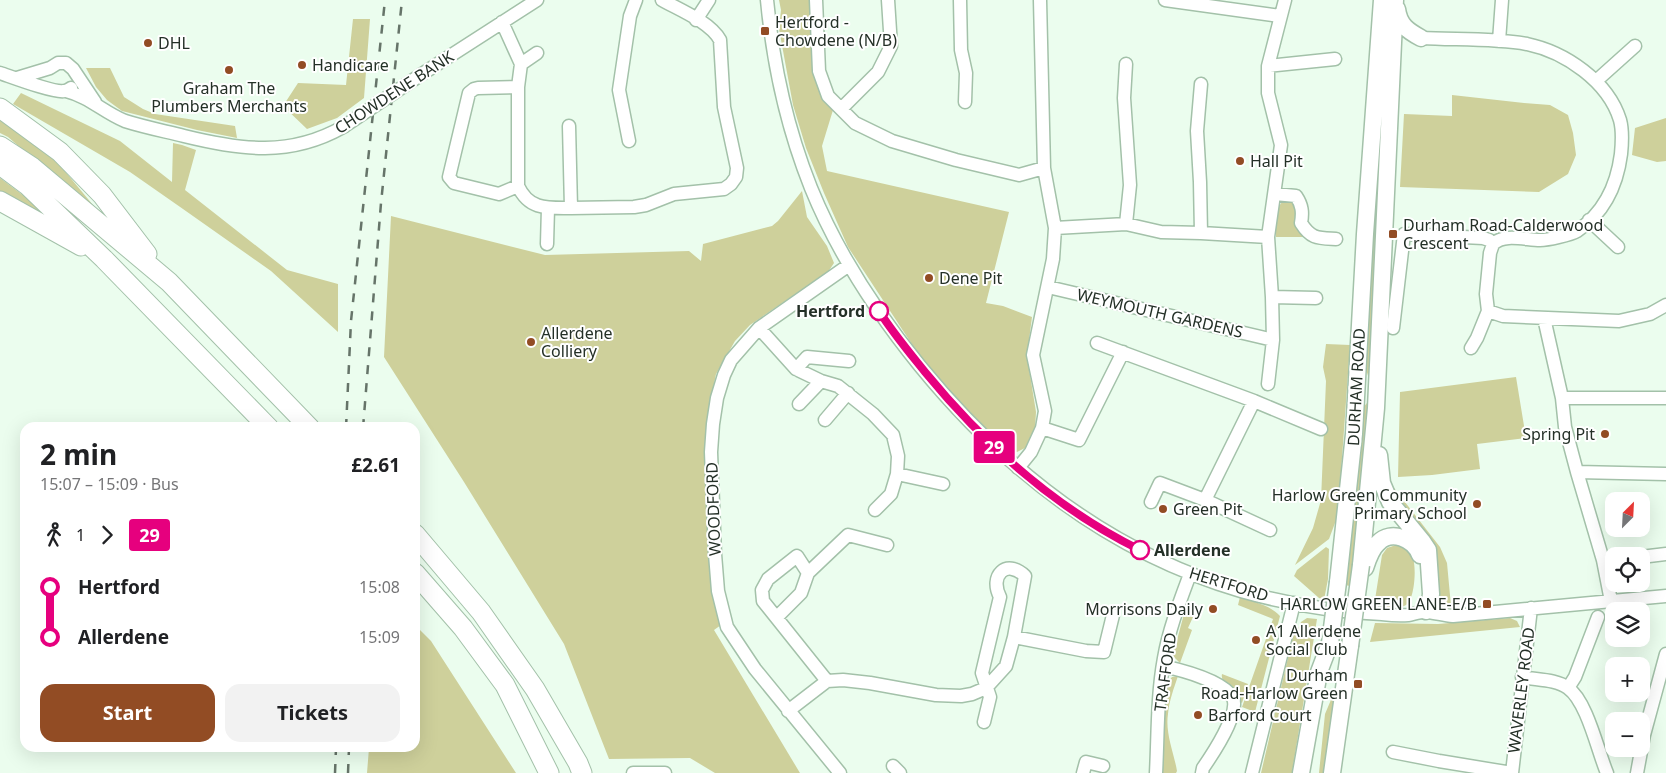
<!DOCTYPE html>
<meta charset="utf-8">
<style>
:root{--surface:#fff;--page:#f2f2f2;--text:#202124;--muted:#757577;--accent:#924c24}
body{margin:0;font-family:"Noto Sans",sans-serif;background:var(--page);color:var(--text);height:100vh;display:flex;flex-direction:column;font-size:19px;white-space:nowrap}
*{box-sizing:border-box;margin:0}
p{font-size:16px;color:var(--muted)}
.icon{flex:none;width:28px;height:28px;fill:none;stroke:currentColor;stroke-width:2;stroke-linecap:round;stroke-linejoin:round}
.map{position:relative;flex:1;overflow:hidden}
.sheet{position:absolute;left:20px;top:422px;width:400px;height:330px;display:flex;flex-direction:column;background:var(--surface);border-radius:15px;box-shadow:0 5px 20px #0002}
.sheet>*{flex:none}
.badge{padding:0 10px;border-radius:4px;font-size:18px;line-height:32px}
.needle{width:32px;rotate:24deg}
.buttons{position:absolute;left:1605px;top:492px;display:grid;gap:10px}
.buttons a{display:grid;place-items:center;width:45px;height:45px;border-radius:10px;background:var(--surface);box-shadow:0 5px 20px #0002;font-size:25px}
.map>.badge{position:absolute;translate:-50% -50%;box-shadow:0 0 0 2px #fff}
.legs{display:flex;align-items:center;gap:8px;height:55px;padding:0 20px;font-size:16px}
.legs p{margin-inline-start:auto}
.headline{display:flex;align-items:center;justify-content:space-between;height:85px;padding:0 20px}
h1{font-size:28px;font-weight:700;line-height:38px}
.primary-button{display:flex;gap:10px;margin-top:auto;padding:10px 20px}
.primary-button a{flex:1;height:58px;border-radius:15px;background:var(--accent);color:#fff;font-size:20px;font-weight:700;line-height:58px;text-align:center}
.primary-button a+a{background:var(--page);color:var(--text)}
ul{padding:0 20px;list-style:none}
li{display:flex;align-items:center;gap:18px;height:50px;font-size:19px}
li i{display:grid;place-items:center;width:8px;height:100%;margin:0 6px;background:currentColor}
li i::after{content:'';width:12px;height:12px;margin:-6px;border:4px solid;border-radius:50%;background:var(--surface)}
li p{margin-inline-start:auto}
li:first-child i{background:linear-gradient(#0000 50%,currentColor 0)}
li:last-child i{background:linear-gradient(currentColor 50%,#0000 0)}
.map>svg:first-child{display:block}
.green{fill:#ced09b}
.lines{fill:none;stroke-linecap:round;stroke-linejoin:round}
.minor-casing{stroke:#a3c1a9;stroke-width:15}
.major-casing{stroke:#a3c1a9;stroke-width:19}
.highway-casing{stroke:#a3c1a9;stroke-width:21}
.minor{stroke:#fff;stroke-width:12}
.major{stroke:#fff;stroke-width:16}
.highway{stroke:#fff;stroke-width:19}
.rail{stroke:#667469;stroke-width:2.5;stroke-dasharray:9 9;stroke-linecap:butt}
.minor-bridge-casing{stroke:#a3c1a9;stroke-width:15;stroke-linecap:butt}
.major-bridge-casing{stroke:#a3c1a9;stroke-width:19;stroke-linecap:butt}
.minor-bridge{stroke:#fff;stroke-width:12}
.major-bridge{stroke:#fff;stroke-width:16}
.line-1-casing{stroke:#fff;stroke-width:11}
.line-1{stroke:#e6007e;stroke-width:8}
.poi-dot{fill:#924c24;stroke:#fff;stroke-width:2}
.stop-1-dot{fill:#fff;stroke:#e6007e;stroke-width:2.5}
.labels{text-anchor:middle;stroke-width:4;stroke-linejoin:round;paint-order:stroke}
.poi-label{font-size:16px;fill:#243027;stroke:#fff;text-anchor:start}
.street-label{font-size:16px;fill:#243027;stroke:#fff}
.stop-label{font-size:16px;font-weight:bold;fill:#243027;stroke:#fff;text-anchor:end}
</style>
<div class="map">
<svg width="1666" height="773" viewBox="0 0 1666 773">
<rect width="100%" height="100%" fill="#ebfdee"/>
<!-- green -->
<path class="green" d="M779,0h33l1,54 20,56 -11,36 5,25 182,41 -23,91 17,3 29,11 -5,39 9,56 -1,18 -8,17 -10,5 -11,-1 -40,-42 -45,-51 -73,-111 -24,-54 -18,-45 -13,-43 -14,-76 2,-19z
M353,19h17l-6,79 -27,20 -30,11 -24,-23 15,-23 48,2z
M86,68h24l14,29 19,12 12,5 80,12 2,12 -40,-8 -75,-19 -15,-11 -11,-13z
M21,93l99,48 52,41 1,-39 9,2 14,5 -11,40 102,80 51,14v48l-67,-61 -88,-62 -53,-37 -117,-68z
M1452,95l72,8 26,2 18,10 5,18 3,22 -8,19 -29,18 -139,-5 4,-73 48,2z
M0,115l54,43 53,64 -99,-85 -8,-4z
M1666,118v43l-9,1 -25,-7 3,-27z
M0,178l71,53 -71,-38z
M802,191l5,26 20,29 7,17 -6,9 -78,53 -15,16 -19,33 -8,40 -4,43 6,98 11,70 -7,5 86,143h-85l-25,-15 -81,1 -45,-115 -100,-162 -80,-125 7,-141 154,39 144,-4 12,10 2,-17 69,-18 6,-5z
M1373,199h8l-8,163 -5,14 -4,-14z
M1284,200l8,1 14,36h-30c0,-13 -2,-28 8,-37z
M1326,344l24,1 -12,170 -9,24 -34,26 18,-37 8,-28 5,-119 -3,-14z
M1516,377l10,61 -49,6 3,25 -48,6 -34,2 2,-85z
M1367,403l3,9 -17,171 -5,3 -4,-4 18,-173z
M1387,479l53,68 7,16 4,43h-7l-5,-5 -45,-101z
M1396,545c6,1 12,5 16,11 5,8 3,44 -6,49 -8,5 -23,1 -32,1l8,-51 5,-7z
M1326,547l3,2 -1,30 -4,21 -5,-2 -25,-22 3,-6z
M1240,597c14,5 30,8 40,19l-25,96 -13,-5 31,-88 -35,-14z
M1184,614l9,3 -5,11 4,2 -12,33 -7,-7 1,-5z
M1307,618l10,1 -25,154h-31l34,-145 3,1 3,-7z
M1510,618l7,3 3,6 -150,15 5,-19 63,1z
M415,625l16,16 85,132h-149l2,-25h46z
M1222,674l26,10 -6,19 -3,-2 -1,-8c-6,-6 -18,-10 -16,-19z
M1178,676c-4,12 -9,25 -10,38 -3,19 6,39 9,57l-1,2h-14l4,-89 6,-7z
M1333,695l2,17 -7,61h-9l6,-59z"/>
<g class="lines">
<!-- minor casing -->
<g class="minor-casing">
<path id="minor" d="M767,0c6,64 20,128 44,188 26,64 66,125 109,178 85,104 191,187 321,225 46,13 94,21 141,23 8,1 17,2 26,1 6,-1 13,-4 20,-3 8,1 16,3 25,4l213,-20
M816,0l3,71 9,25 27,27 37,18 64,19 63,15 25,-7
M960,0l1,50 5,23 -1,29
M1165,0l115,16
M696,20l13,-20
M502,22l19,42 -3,23v99c11,24 29,22 53,22
M1499,41l3,-41
M521,64l16,-11
M1268,66l67,-7
M0,73c12,4 54,20 64,18 4,0 5,-2 7,-3
M422,74l115,-74
M17,78l33,-10 8,-5h8l7,6 22,33
M1596,81l39,-35
M1201,84l-4,47 3,51 1,51
M66,91c24,6 37,21 59,30 19,6 39,10 59,15 57,14 106,21 159,-9
M841,109l37,-37 13,-26 -3,-46
M569,126l2,82 63,-1 12,-2 28,-11 50,-5 7,-5 5,-7 1,-9 -13,-61 -4,-67c-10,-18 -40,-30 -58,-40
M629,141l-10,-51 11,-74 6,-16
M518,186l-19,8 -45,-11 -5,-6 20,-84 5,-4 4,-1 40,-1
M1275,194l21,2c6,9 7,16 5,27 10,16 17,15 35,16
M1589,220l29,27
M1126,224l4,-39 -6,-87 2,-34
M1055,228l71,-4 35,8 40,1 67,4
M547,244l1,-36
M1048,287l225,53
M1272,297l44,1
M1488,311l15,5 116,5 31,-7 16,-9
M1544,318l18,80 3,29 12,45 26,88 8,41
M759,328l37,41 25,12 17,5 35,28 20,21 5,21 -1,18 -6,20 -16,16
M1393,328l11,-94 79,4 6,2 4,4c11,-11 33,-4 47,-4 8,0 30,-5 37,-9 27,-18 40,-46 44,-77 1,-10 2,-23 -1,-34 -12,-39 -55,-68 -93,-76 -34,-6 -72,-4 -106,-6
M1097,343l157,58 67,28
M1471,348l6,-10 11,-27 -2,-17 4,-41 3,-9
M796,369l11,-12 42,4
M1268,384l5,-44 -1,-43 -4,-60 13,-92 -13,-52v-27l17,-66
M1562,398h104
M799,404l22,-23
M825,420l23,-27
M1042,428l37,12 44,-88
M1018,468l13,-16 11,-24 3,-17 -12,-56 20,-96 2,-31 -11,-60 -4,-168
M1577,472l89,2
M897,474l46,10
M1205,500l49,-99
M1151,502l9,-19 45,17 65,30
M1641,557l25,-3
M808,573l-11,-17 -29,23 -6,11 1,11 64,80
M777,617l24,-24 7,-20 40,-38 39,10
M1014,637l72,14 18,1 9,-37
M1163,666c18,4 61,15 70,32 7,15 -21,57 -30,70l-1,5
M1522,677c14,3 34,2 46,11 19,13 30,64 39,85
M1568,688l7,-11 23,-60
M788,711l39,-30 16,-1 27,3 66,12 25,1 11,-2 14,-6 20,-22 8,-29 11,-61c-19,-18 -36,0 -25,21l-18,76 8,24 -6,25
M1393,752l46,9 73,12
M893,766l7,7
M633,773h32
M840,773l-85,-104 -28,-42 -9,-36 -3,-37 -4,-102 2,-28 4,-26 7,-23 7,-15 28,-32 90,-63
M1083,773l3,-11 17,4
M1156,773c2,-38 1,-77 8,-115 5,-29 16,-57 26,-84
M1252,773l42,-170
M1512,773l19,-165
M1637,773l7,-38 22,-81"/>
</g>
<!-- major casing -->
<g class="major-casing">
<path id="major" d="M1397,9c2,16 11,22 24,29
M1379,455l3,28 8,19 32,39 6,9 3,44 -1,8 -4,9
M1361,565l15,-157 19,-408
M1365,568c3,-9 6,-19 13,-25 13,-14 36,-4 42,12
M1338,582l16,-148 11,-200 17,-234
M1301,773l18,-101 11,-29
M1332,773l18,-127"/>
</g>
<!-- highway casing -->
<g class="highway-casing">
<path id="highway" d="M0,108l60,44 42,43 45,59
M0,146l32,21 137,115 141,146
M0,165l27,20 77,74 165,169
M0,201l81,45
M415,534l66,78 54,77 43,74 4,10
M415,573l48,55 42,57 44,88"/>
</g>
<!-- minor -->
<use href="#minor" class="minor"/>
<!-- major -->
<use href="#major" class="major"/>
<!-- highway -->
<use href="#highway" class="highway"/>
<!-- rail -->
<path class="rail" d="M346,428l5,-107 34,-321
M363,428l18,-225 21,-203
M335,773l1,-25
M348,773l1,-25"/>
<!-- minor-bridge casing -->
<g class="minor-bridge-casing">
<path id="minor-bridge" d="M343,127l79,-53"/>
</g>
<!-- major-bridge casing -->
<g class="major-bridge-casing">
<path id="major-bridge" d="M1330,643l8,-61
M1350,646l11,-81"/>
</g>
<!-- minor-bridge -->
<use href="#minor-bridge" class="minor-bridge"/>
<!-- major-bridge -->
<use href="#major-bridge" class="major-bridge"/>
</g>
<g class="lines">
<!-- line-1 casing -->
<g class="line-1-casing">
<path id="line-1" d="M879,311c14,22 30,41 46,61 59,72 130,136 215,178"/>
</g>
<!-- line-1 -->
<use href="#line-1" class="line-1"/>
</g>
<!-- markers -->
<g class="poi-dot">
<rect x="760" y="26" width="10" height="10" rx="2.5"/>
<circle cx="148" cy="43" r="5"/>
<circle cx="302" cy="65" r="5"/>
<circle cx="229" cy="70" r="5"/>
<circle cx="1240" cy="161" r="5"/>
<rect x="1388" y="229" width="10" height="10" rx="2.5"/>
<circle cx="929" cy="278" r="5"/>
<circle cx="531" cy="342" r="5"/>
<circle cx="1605" cy="434" r="5"/>
<circle cx="1477" cy="504" r="5"/>
<circle cx="1163" cy="509" r="5"/>
<rect x="1482" y="599" width="10" height="10" rx="2.5"/>
<circle cx="1213" cy="609" r="5"/>
<circle cx="1256" cy="640" r="5"/>
<rect x="1353" y="679" width="10" height="10" rx="2.5"/>
<circle cx="1198" cy="715" r="5"/>
</g>
<g class="stop-1-dot">
<circle cx="879" cy="311" r="9"/>
<circle cx="1140" cy="550" r="9"/>
</g>
<g class="labels">
<!-- poi labels -->
<g class="poi-label">
<text x="775" y="28">Hertford -<tspan x="775" dy="18">Chowdene (N/B)</tspan></text>
<text x="158" y="49">DHL</text>
<text x="312" y="71">Handicare</text>
<text x="229" y="94" text-anchor="middle">Graham The<tspan x="229" dy="18">Plumbers Merchants</tspan></text>
<text x="1250" y="167">Hall Pit</text>
<text x="1403" y="231">Durham Road-Calderwood<tspan x="1403" dy="18">Crescent</tspan></text>
<text x="939" y="284">Dene Pit</text>
<text x="541" y="339">Allerdene<tspan x="541" dy="18">Colliery</tspan></text>
<text x="1595" y="440" text-anchor="end">Spring Pit</text>
<text x="1467" y="501" text-anchor="end">Harlow Green Community<tspan x="1467" dy="18">Primary School</tspan></text>
<text x="1173" y="515">Green Pit</text>
<text x="1477" y="610" text-anchor="end">HARLOW GREEN LANE-E/B</text>
<text x="1203" y="615" text-anchor="end">Morrisons Daily</text>
<text x="1266" y="637">A1 Allerdene<tspan x="1266" dy="18">Social Club</tspan></text>
<text x="1348" y="681" text-anchor="end">Durham<tspan x="1348" dy="18">Road-Harlow Green</tspan></text>
<text x="1208" y="721">Barford Court</text>
</g>
<!-- street labels -->
<g class="street-label">
<text transform="translate(394 92) rotate(-33)" y="6">CHOWDENE BANK</text>
<text transform="translate(1160 313) rotate(13)" y="6">WEYMOUTH GARDENS</text>
<text transform="translate(1356 387) rotate(-87)" y="6">DURHAM ROAD</text>
<text transform="translate(713 509) rotate(-92)" y="6">WOODFORD</text>
<text transform="translate(1229 584) rotate(17)" y="6">HERTFORD</text>
<text transform="translate(1165 672) rotate(-82)" y="6">TRAFFORD</text>
<text transform="translate(1521 690) rotate(-83)" y="6">WAVERLEY ROAD</text>
</g>
<!-- stop labels -->
<g class="stop-label">
<text x="865" y="317">Hertford</text>
<text x="1154" y="556" text-anchor="start">Allerdene</text>
</g>
</g>
</svg>
<div class="buttons">
<a><svg class="needle" viewBox="-14 -14 28 28"><path d="M0-13l5 13h-10z" fill="#e53935"/><path d="M0 13l5-13h-10z" fill="#757577"/></svg></a>
<a><svg class="icon" aria-label="locate" viewBox="0 0 24 24"><circle cx="12" cy="12" r="6"/><path d="M12 2v4M12 18v4M2 12h4M18 12h4"/></svg></a>
<a><svg class="icon" aria-label="layers" viewBox="0 0 24 24"><path d="M12 4l9 5-9 5-9-5zM3 14l9 5 9-5"/></svg></a>
<a>+</a>
<a>−</a>
</div>
<b class="badge" style="left:994px;top:447px;background:#e6007e;color:#fff">29</b>
<section class="sheet">
<div class="headline"><div><h1>2 min</h1><p>15:07 – 15:09 · Bus</p></div><b>£2.61</b></div>
<div class="legs"><svg class="icon" aria-label="walk" viewBox="0 0 24 24"><circle cx="13" cy="4" r="2"/><path d="M13 8l-2 6 4 7M11 14l-3 7M7 12l3-4h3l4 4"/></svg>1<svg class="icon" aria-label="forward" viewBox="0 0 24 24"><path d="M9 5l7 7-7 7"/></svg><b class="badge" style="background:#e6007e;color:#fff">29</b></div>
<ul>
<li><i style="color:#e6007e"></i><b>Hertford</b><p>15:08</p></li>
<li><i style="color:#e6007e"></i><b>Allerdene</b><p>15:09</p></li>
</ul>
<div class="primary-button"><a>Start</a><a>Tickets</a></div>
</section>
</div>
